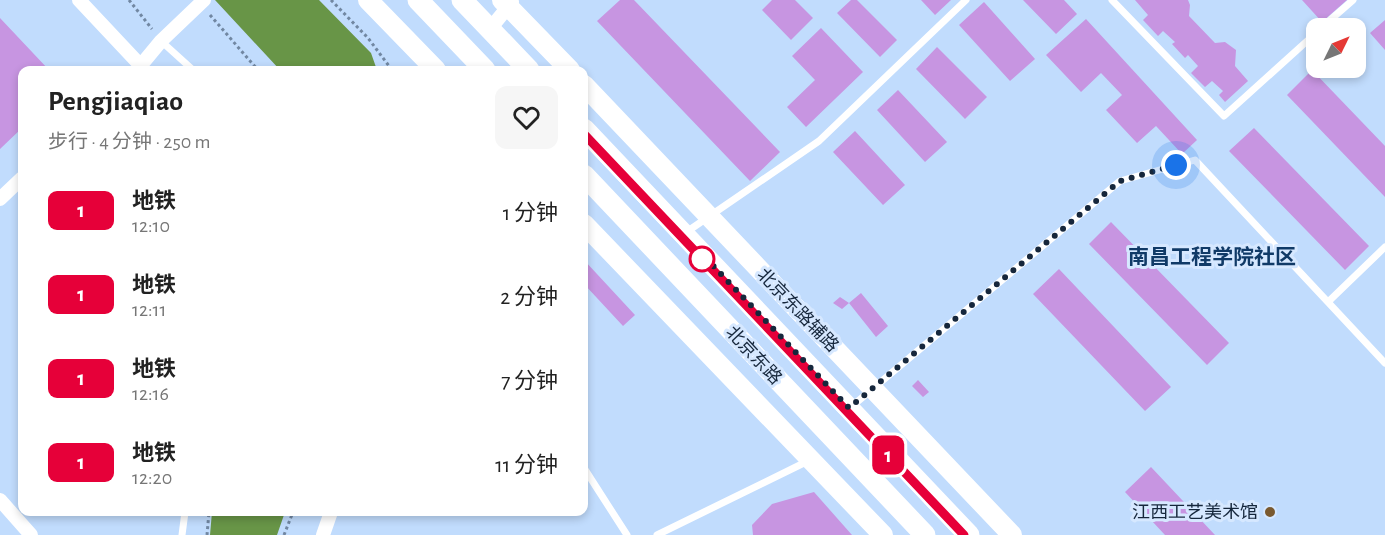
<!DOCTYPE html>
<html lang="zh">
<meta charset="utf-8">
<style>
:root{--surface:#fff;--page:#f6f6f6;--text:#222;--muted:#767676}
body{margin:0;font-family:"Alegreya Sans","Noto Sans SC",sans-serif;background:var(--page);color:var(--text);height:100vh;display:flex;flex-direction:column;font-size:22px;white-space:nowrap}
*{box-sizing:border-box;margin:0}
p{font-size:20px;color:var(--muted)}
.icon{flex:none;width:33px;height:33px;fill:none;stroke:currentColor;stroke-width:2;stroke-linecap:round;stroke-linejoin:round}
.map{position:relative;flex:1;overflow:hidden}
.side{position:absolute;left:18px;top:66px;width:570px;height:450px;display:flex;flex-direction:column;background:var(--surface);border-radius:12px;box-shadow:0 3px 9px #0003}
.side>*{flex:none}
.badge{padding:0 12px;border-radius:9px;font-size:21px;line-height:39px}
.needle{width:39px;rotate:47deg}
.tools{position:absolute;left:1306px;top:18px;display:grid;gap:12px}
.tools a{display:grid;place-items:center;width:60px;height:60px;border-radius:12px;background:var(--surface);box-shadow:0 3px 9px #0003;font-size:30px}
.you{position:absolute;width:30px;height:30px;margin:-15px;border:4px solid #fff;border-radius:50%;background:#1a73e8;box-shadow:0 0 0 9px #1a73e833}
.map>.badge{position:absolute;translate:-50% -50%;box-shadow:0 0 0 3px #fff}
.round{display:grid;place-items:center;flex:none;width:63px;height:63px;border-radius:12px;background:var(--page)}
.summary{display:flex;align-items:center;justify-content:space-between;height:102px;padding:0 30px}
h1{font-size:28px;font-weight:700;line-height:45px}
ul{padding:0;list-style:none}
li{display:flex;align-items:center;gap:18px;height:84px;padding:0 30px}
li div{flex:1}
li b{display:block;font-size:22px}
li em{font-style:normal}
li .badge{min-width:66px;font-weight:700;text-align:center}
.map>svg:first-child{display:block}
.water{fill:#689547}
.building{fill:#c795e1}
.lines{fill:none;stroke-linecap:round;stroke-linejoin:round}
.path{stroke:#7187a2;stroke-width:3;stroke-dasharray:3 3;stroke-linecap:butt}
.lane{stroke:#fff;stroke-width:7}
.street{stroke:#fff;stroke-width:14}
.secondary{stroke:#fff;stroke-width:20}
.primary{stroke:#fff;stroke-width:21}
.line-casing{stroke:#fff;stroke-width:14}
.line{stroke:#e60039;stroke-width:9}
.walk{stroke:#16273c;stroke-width:6;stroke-dasharray:0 10.8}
.stop-dot{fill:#fff;stroke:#e60039;stroke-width:3}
.poi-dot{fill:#79592f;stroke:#d6e8ff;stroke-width:2}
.labels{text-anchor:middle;stroke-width:6;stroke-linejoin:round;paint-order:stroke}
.street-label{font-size:18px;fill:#16273c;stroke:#d6e8ff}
.poi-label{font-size:18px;fill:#16273c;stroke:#d6e8ff;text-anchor:end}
.quarter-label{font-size:21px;font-weight:bold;fill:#103a67;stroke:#d6e8ff}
</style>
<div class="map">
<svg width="1385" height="535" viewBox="0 0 1385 535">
<rect width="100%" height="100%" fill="#c1dcfd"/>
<!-- water -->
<path class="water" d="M215,0h104l52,53 6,17h-97z
M212,512h73l-8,23h-67z"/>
<!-- building -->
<path class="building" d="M620,0h14l146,152 -30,29 -153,-160z
M772,0h23l18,18 -22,22 -29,-30z
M851,0h6l40,40 -17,17 -43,-44z
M921,0h30l-16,15z
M1023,0h41l13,14 -21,20z
M1135,0h53l2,5 -1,11 26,27 10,-1 11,8 -1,16 13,15 -23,21 -6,-7 4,-4 -11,-10 -7,6 -14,-14 7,-7 -10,-11 -3,3 -13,-14 3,-2 -12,-11 -5,5 -15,-16 5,-5z
M1302,0h45l-25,22z
M984,2l51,57 -25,22 -51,-56z
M0,18l49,52h-27v58l-22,21z
M1086,19l111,121 -15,14 -26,-28 -19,17 -31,-33 16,-15 -21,-22 -20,19 -35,-37z
M1385,20v30l-15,-17z
M821,28l42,44 -57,55 -19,-20 28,-27 -23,-24z
M937,47l50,50 -22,22 -49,-50z
M1312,70l73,76v51l-98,-102z
M898,90l49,52 -22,20 -48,-52z
M1254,128l115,118 -24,24 -116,-119z
M855,131l50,54 -22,20 -50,-53z
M1111,222l118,121 -22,22 -118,-121z
M584,260l51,55 -12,11 -39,-42z
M1059,269l112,118 -26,24 -112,-117z
M861,293l27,33 -12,11 -27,-34z
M840,297l9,6 -7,6 -9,-6z
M918,380l11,12 -6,5 -11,-11z
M1151,467l64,68h-50l-40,-43z
M814,492l38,43h-99l-1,-10 20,-21z"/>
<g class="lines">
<!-- path -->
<path class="path" d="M129,0l23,29
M331,0l37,38 24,32
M210,15l48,55
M207,535l2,-23
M284,535l9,-23"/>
<!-- lane -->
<path class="lane" d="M1112,0l112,116 93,-84
M1321,28l32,-28
M161,41l32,29
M685,233l134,-92 147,-141
M1328,302l57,-55
M851,407l269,-226 75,-21 190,203
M584,468l43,67
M182,535l3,-23
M657,535l151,-74"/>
<!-- street -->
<path class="street" d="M79,0l62,66
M490,29l22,-27
M137,70l24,-29 43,-41
M0,199l22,-21
M0,500l31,35
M323,535l8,-23"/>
<!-- secondary -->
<path class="secondary" d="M368,0l68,70
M502,0l68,70
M584,85l428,450
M584,224l299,311"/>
<!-- primary -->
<path class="primary" d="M418,0l67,70
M462,0l67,70
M584,129l385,406
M584,175l341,360"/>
</g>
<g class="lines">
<!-- line casing -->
<g class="line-casing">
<path id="line" d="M584,134l380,401"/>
</g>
<!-- line -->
<use href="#line" class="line"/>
<!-- walk -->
<path class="walk" d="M702,259l-4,-9 151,158 271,-227 56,-16"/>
</g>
<!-- markers -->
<circle class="stop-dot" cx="702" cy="259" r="12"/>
<circle class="poi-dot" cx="1270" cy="512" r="6"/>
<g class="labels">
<!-- street labels -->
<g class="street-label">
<text transform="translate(798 310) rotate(46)" y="6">北京东路辅路</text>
<text transform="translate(754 355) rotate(47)" y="6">北京东路</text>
</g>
<!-- poi labels -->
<g class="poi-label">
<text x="1258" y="518">江西工艺美术馆</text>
</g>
<!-- quarter labels -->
<g class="quarter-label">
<text x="1212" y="264">南昌工程学院社区</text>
</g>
</g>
</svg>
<div class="tools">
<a><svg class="needle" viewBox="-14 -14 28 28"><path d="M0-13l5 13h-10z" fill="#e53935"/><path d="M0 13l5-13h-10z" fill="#767676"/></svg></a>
</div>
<div class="you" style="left:1176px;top:165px"></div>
<b class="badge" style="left:888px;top:455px;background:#e60039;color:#fff">1</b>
<section class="side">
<div class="summary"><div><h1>Pengjiaqiao</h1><p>步行 · 4 分钟 · 250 m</p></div><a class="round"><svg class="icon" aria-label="heart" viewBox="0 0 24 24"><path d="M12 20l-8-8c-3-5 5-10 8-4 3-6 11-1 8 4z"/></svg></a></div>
<ul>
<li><span class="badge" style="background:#e60039;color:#fff">1</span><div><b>地铁</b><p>12:10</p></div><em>1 分钟</em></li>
<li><span class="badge" style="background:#e60039;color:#fff">1</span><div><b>地铁</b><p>12:11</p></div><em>2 分钟</em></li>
<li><span class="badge" style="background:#e60039;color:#fff">1</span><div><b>地铁</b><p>12:16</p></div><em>7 分钟</em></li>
<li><span class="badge" style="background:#e60039;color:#fff">1</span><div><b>地铁</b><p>12:20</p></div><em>11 分钟</em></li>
</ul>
</section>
</div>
